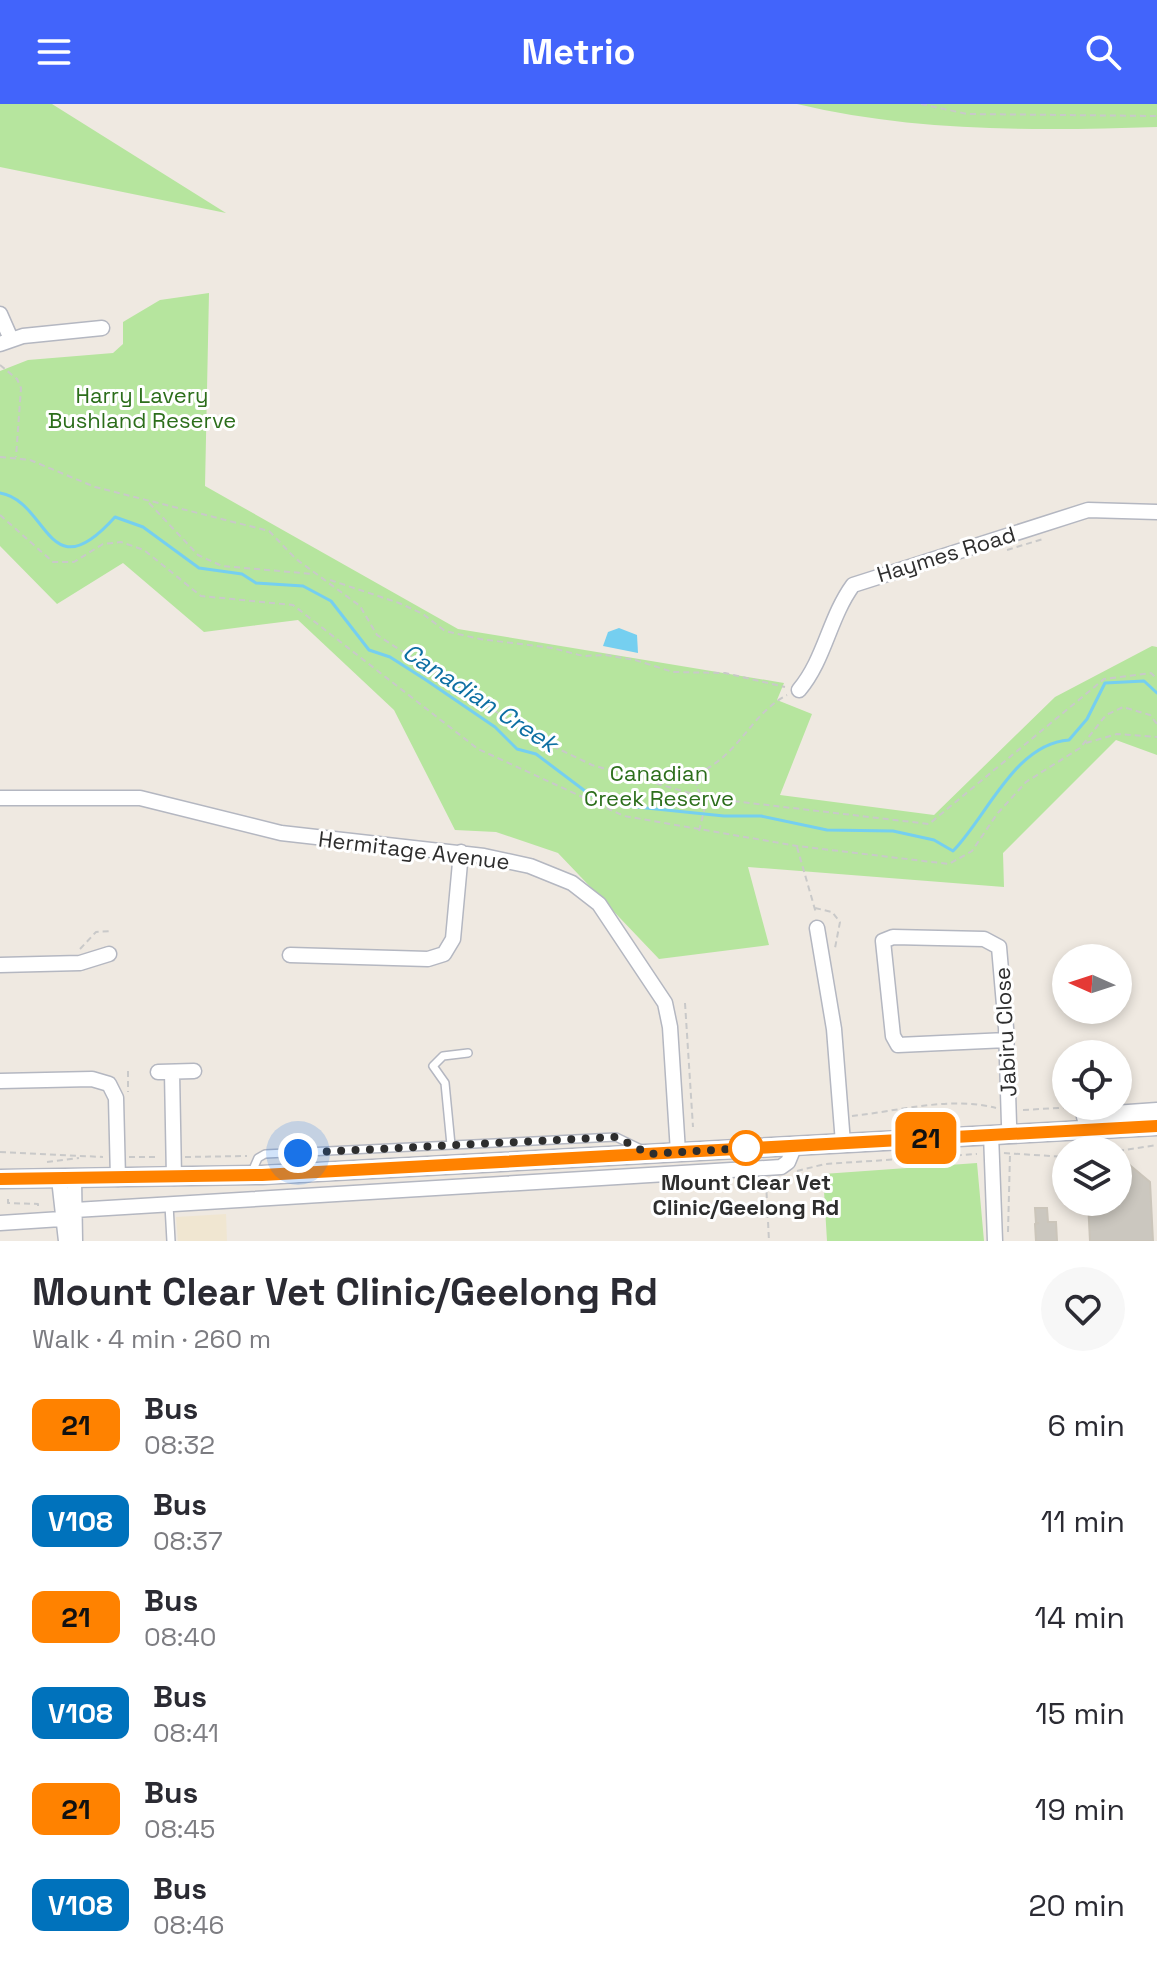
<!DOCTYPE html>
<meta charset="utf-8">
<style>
:root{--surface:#fff;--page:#f7f7f7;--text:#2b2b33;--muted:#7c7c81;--accent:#4264fb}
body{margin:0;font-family:"Space Grotesk",sans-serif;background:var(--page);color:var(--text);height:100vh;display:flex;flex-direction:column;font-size:30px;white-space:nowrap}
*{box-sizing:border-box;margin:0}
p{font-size:26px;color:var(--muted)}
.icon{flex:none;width:44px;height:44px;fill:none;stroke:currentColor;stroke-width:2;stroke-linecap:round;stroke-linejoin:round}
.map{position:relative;height:1137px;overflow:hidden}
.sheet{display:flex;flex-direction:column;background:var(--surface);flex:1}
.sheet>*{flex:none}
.badge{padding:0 16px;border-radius:12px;font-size:28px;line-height:52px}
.needle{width:52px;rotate:273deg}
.tools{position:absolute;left:1052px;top:840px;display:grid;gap:16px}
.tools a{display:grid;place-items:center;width:80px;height:80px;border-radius:50%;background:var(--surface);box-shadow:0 4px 12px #0003;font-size:40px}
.you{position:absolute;width:40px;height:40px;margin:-20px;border:6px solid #fff;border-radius:50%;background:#1a73e8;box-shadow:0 0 0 12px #1a73e833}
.map>.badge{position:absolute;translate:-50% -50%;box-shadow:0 0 0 4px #fff}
.round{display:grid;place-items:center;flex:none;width:84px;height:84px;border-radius:42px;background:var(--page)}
.summary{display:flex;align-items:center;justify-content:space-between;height:136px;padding:0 32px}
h1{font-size:38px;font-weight:800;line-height:60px}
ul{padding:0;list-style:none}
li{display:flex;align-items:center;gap:24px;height:96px;padding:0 32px}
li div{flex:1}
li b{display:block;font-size:30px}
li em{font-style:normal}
li .badge{min-width:88px;font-weight:700;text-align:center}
header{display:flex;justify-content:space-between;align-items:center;height:104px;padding:0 32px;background:var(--accent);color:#fff;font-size:36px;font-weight:800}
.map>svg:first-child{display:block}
.education{fill:#f0e6d1}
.green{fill:#b6e59e}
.water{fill:#75cff0}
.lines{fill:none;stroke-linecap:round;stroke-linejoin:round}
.stream{stroke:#75cff0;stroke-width:3}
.building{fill:#cbc7bf;stroke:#cbc5ba;stroke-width:2}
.lane-casing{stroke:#b4b7c1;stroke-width:10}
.street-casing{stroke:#b4b7c1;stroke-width:17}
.secondary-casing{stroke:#b4b7c1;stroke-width:21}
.path{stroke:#c9c9c9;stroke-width:2;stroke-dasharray:6 4;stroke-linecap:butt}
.lane{stroke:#fff;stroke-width:7}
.street{stroke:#fff;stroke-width:14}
.secondary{stroke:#fff;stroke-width:18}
.line-casing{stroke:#fff;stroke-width:18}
.line{stroke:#ff8200;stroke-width:12}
.walk{stroke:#2e2e2e;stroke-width:8;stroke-dasharray:0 14.4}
.stop-dot{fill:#fff;stroke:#ff8200;stroke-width:4}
.labels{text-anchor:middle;stroke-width:6;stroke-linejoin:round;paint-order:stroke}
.park-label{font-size:22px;fill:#2c6e1b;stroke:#fff}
.street-label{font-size:22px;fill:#2e2e2e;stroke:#fff}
.stop-label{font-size:22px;font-weight:bold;fill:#2e2e2e;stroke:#fff}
.water-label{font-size:24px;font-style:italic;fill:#0d6fa3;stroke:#fff}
</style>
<header><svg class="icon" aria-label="menu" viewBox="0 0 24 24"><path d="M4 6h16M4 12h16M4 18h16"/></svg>Metrio<svg class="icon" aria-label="search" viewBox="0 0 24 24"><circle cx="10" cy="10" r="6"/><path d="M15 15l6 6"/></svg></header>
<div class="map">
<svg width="1157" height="1137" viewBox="0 0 1157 1137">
<rect width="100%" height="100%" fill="#efe9e1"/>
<!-- education -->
<path class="education" d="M226,1110l1,27h-49l-2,-24z"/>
<!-- green -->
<path class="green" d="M0,0h52l174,109 -226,-46z
M797,0h360v23c-120,4 -243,5 -360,-23z
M209,189l-4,193 253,143 326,54 -7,17 35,14 -32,81 154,20 121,-118 97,-51 5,1v108l-41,-15 -113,113 1,34 -256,-20 21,78 -110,14 -101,-106 -62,-21 -41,-2 -61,-120 -96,-90 -94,12 -81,-69 -66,41 -57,-58v-175l28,-11 85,-7 10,-9v-22l5,-3 32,-19z
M977,1059l7,78h-157l-4,-67z"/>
<!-- water -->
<path class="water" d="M619,524l18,7 1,18 -35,-7 5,-14z"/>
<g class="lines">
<!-- stream -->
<path class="stream" d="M0,389c49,8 47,100 115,24l28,10 56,41 43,6 14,9 47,3 28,15 38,49 21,7 36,23 69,47 22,22 19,5 53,40 38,12 97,10h37l66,14 66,1 41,9 19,11c34,-34 61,-107 116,-111l18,-21 18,-36 39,-2 13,12"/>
</g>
<!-- building -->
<path class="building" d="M1118,1058h8l24,20 3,59h-63l-2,-39h30z
M1035,1104h12l1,14h8l1,19h-21l-1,-17 4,-1h-3z"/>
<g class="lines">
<!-- lane casing -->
<g class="lane-casing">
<path id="lane" d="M451,1041l-6,-62 -12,-17 10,-10 25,-3
M251,1070l7,-16 7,-4 351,-17 27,13
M169,1101l2,36"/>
</g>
<!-- street casing -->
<g class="street-casing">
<path id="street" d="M0,210l11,25
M0,240l23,-8 79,-8
M799,586c26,-31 30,-72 54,-105l235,-75 69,2
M0,694h140l141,35 203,23 46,10 42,17 27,21 66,99 5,24 8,125
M817,824l17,101 9,114
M290,851l138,4 16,-5 9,-15 8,-87
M0,861l80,-2 29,-9
M1007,936l-109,5 -5,-9 -10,-95 10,-4 91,2 15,8 7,81c1,32 2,64 3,96
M158,968l36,-1
M172,968l2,106
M0,977l92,-2 17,5 7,14 2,81
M991,1030l4,107
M59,1075l7,62
M74,1075l1,62
M75,1106l706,-43 7,-5 7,-17
M0,1119l61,-4"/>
</g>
<!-- secondary casing -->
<g class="secondary-casing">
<path id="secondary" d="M1086,1013l71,-5
M0,1075l262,-4 895,-49"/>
</g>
<!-- path -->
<path class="path" d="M921,0l46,10 190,2
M0,261l17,14 4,9 -5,69
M0,353l30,3 65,27 174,44 27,28 64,47 17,29 163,105 52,25 115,33 222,26 175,-145 47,-6 6,6
M149,399l49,52 24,11 91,8
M0,411l53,47h21l29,-18 18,-2 23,8 57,46 92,9 185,144 146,67 173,30 152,18 23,-13 25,-37 29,-32 54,-34 26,-33 17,-8 27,8 7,9
M1007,446l36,-11
M330,476l69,23 24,11 22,17 35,8 72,9 31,8 22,-1 30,5 38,12 52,1 60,14
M1086,639l31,-9 40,3
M701,690l-5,-7 5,-15c41,-21 49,-57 86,-77
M699,727l8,-32
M797,743l19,66
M815,804l17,4 8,10 -5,26
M80,845l16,-17 15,-1
M685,899l8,124
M128,967v21
M1023,1006l53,-3
M852,1012c47,-5 98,-20 144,-8
M1118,1047l39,-6
M0,1048l103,5
M1004,1049l62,4
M129,1053h30
M185,1053l62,-1
M47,1058l32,-4
M797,1067l28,-7 152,-10
M766,1078l3,59
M8,1095v4l30,1v3
M1008,1128l2,-78"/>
<!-- lane -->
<use href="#lane" class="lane"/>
<!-- street -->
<use href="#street" class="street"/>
<!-- secondary -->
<use href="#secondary" class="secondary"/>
</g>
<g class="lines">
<!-- line casing -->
<g class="line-casing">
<path id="line" d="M0,1075l262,-4 895,-49"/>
</g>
<!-- line -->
<use href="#line" class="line"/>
<!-- walk -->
<path class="walk" d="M298,1049l318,-16 33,17 97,-6"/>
</g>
<!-- markers -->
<circle class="stop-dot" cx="746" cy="1044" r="16"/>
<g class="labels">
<!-- park labels -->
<g class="park-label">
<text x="142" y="299">Harry Lavery<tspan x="142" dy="25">Bushland Reserve</tspan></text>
<text x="659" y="677">Canadian<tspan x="659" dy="25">Creek Reserve</tspan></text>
</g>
<!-- street labels -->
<g class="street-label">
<text transform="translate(946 450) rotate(-17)" y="8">Haymes Road</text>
<text transform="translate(414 746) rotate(7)" y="8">Hermitage Avenue</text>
<text transform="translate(1005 928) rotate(-93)" y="8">Jabiru Close</text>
</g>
<!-- stop labels -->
<g class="stop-label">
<text x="746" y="1086">Mount Clear Vet<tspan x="746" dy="25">Clinic/Geelong Rd</tspan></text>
</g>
<!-- water labels -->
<g class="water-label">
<text transform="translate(480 594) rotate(33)" y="8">Canadian Creek</text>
</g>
</g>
</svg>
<div class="tools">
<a><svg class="needle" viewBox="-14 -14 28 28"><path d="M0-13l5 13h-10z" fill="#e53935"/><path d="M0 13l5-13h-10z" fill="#7c7c81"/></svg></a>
<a><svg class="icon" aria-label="locate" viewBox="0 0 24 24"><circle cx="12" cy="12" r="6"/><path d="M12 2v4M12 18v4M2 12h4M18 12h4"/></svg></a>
<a><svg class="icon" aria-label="layers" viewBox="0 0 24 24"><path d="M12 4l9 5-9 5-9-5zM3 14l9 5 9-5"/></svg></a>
</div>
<div class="you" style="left:298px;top:1049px"></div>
<b class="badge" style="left:926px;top:1034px;background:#ff8200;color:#111">21</b>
</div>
<section class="sheet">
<div class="summary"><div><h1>Mount Clear Vet Clinic/Geelong Rd</h1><p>Walk · 4 min · 260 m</p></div><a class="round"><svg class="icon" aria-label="heart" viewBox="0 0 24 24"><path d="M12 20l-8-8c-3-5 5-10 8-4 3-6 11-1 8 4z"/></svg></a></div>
<ul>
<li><span class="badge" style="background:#ff8200;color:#111">21</span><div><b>Bus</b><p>08:32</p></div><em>6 min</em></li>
<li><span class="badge" style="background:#0072bc;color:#fff">V108</span><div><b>Bus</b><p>08:37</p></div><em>11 min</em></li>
<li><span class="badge" style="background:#ff8200;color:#111">21</span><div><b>Bus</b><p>08:40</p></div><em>14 min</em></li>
<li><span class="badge" style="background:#0072bc;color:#fff">V108</span><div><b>Bus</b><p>08:41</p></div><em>15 min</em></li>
<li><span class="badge" style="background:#ff8200;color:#111">21</span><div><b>Bus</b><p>08:45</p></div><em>19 min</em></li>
<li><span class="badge" style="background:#0072bc;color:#fff">V108</span><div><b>Bus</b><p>08:46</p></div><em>20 min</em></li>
</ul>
</section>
